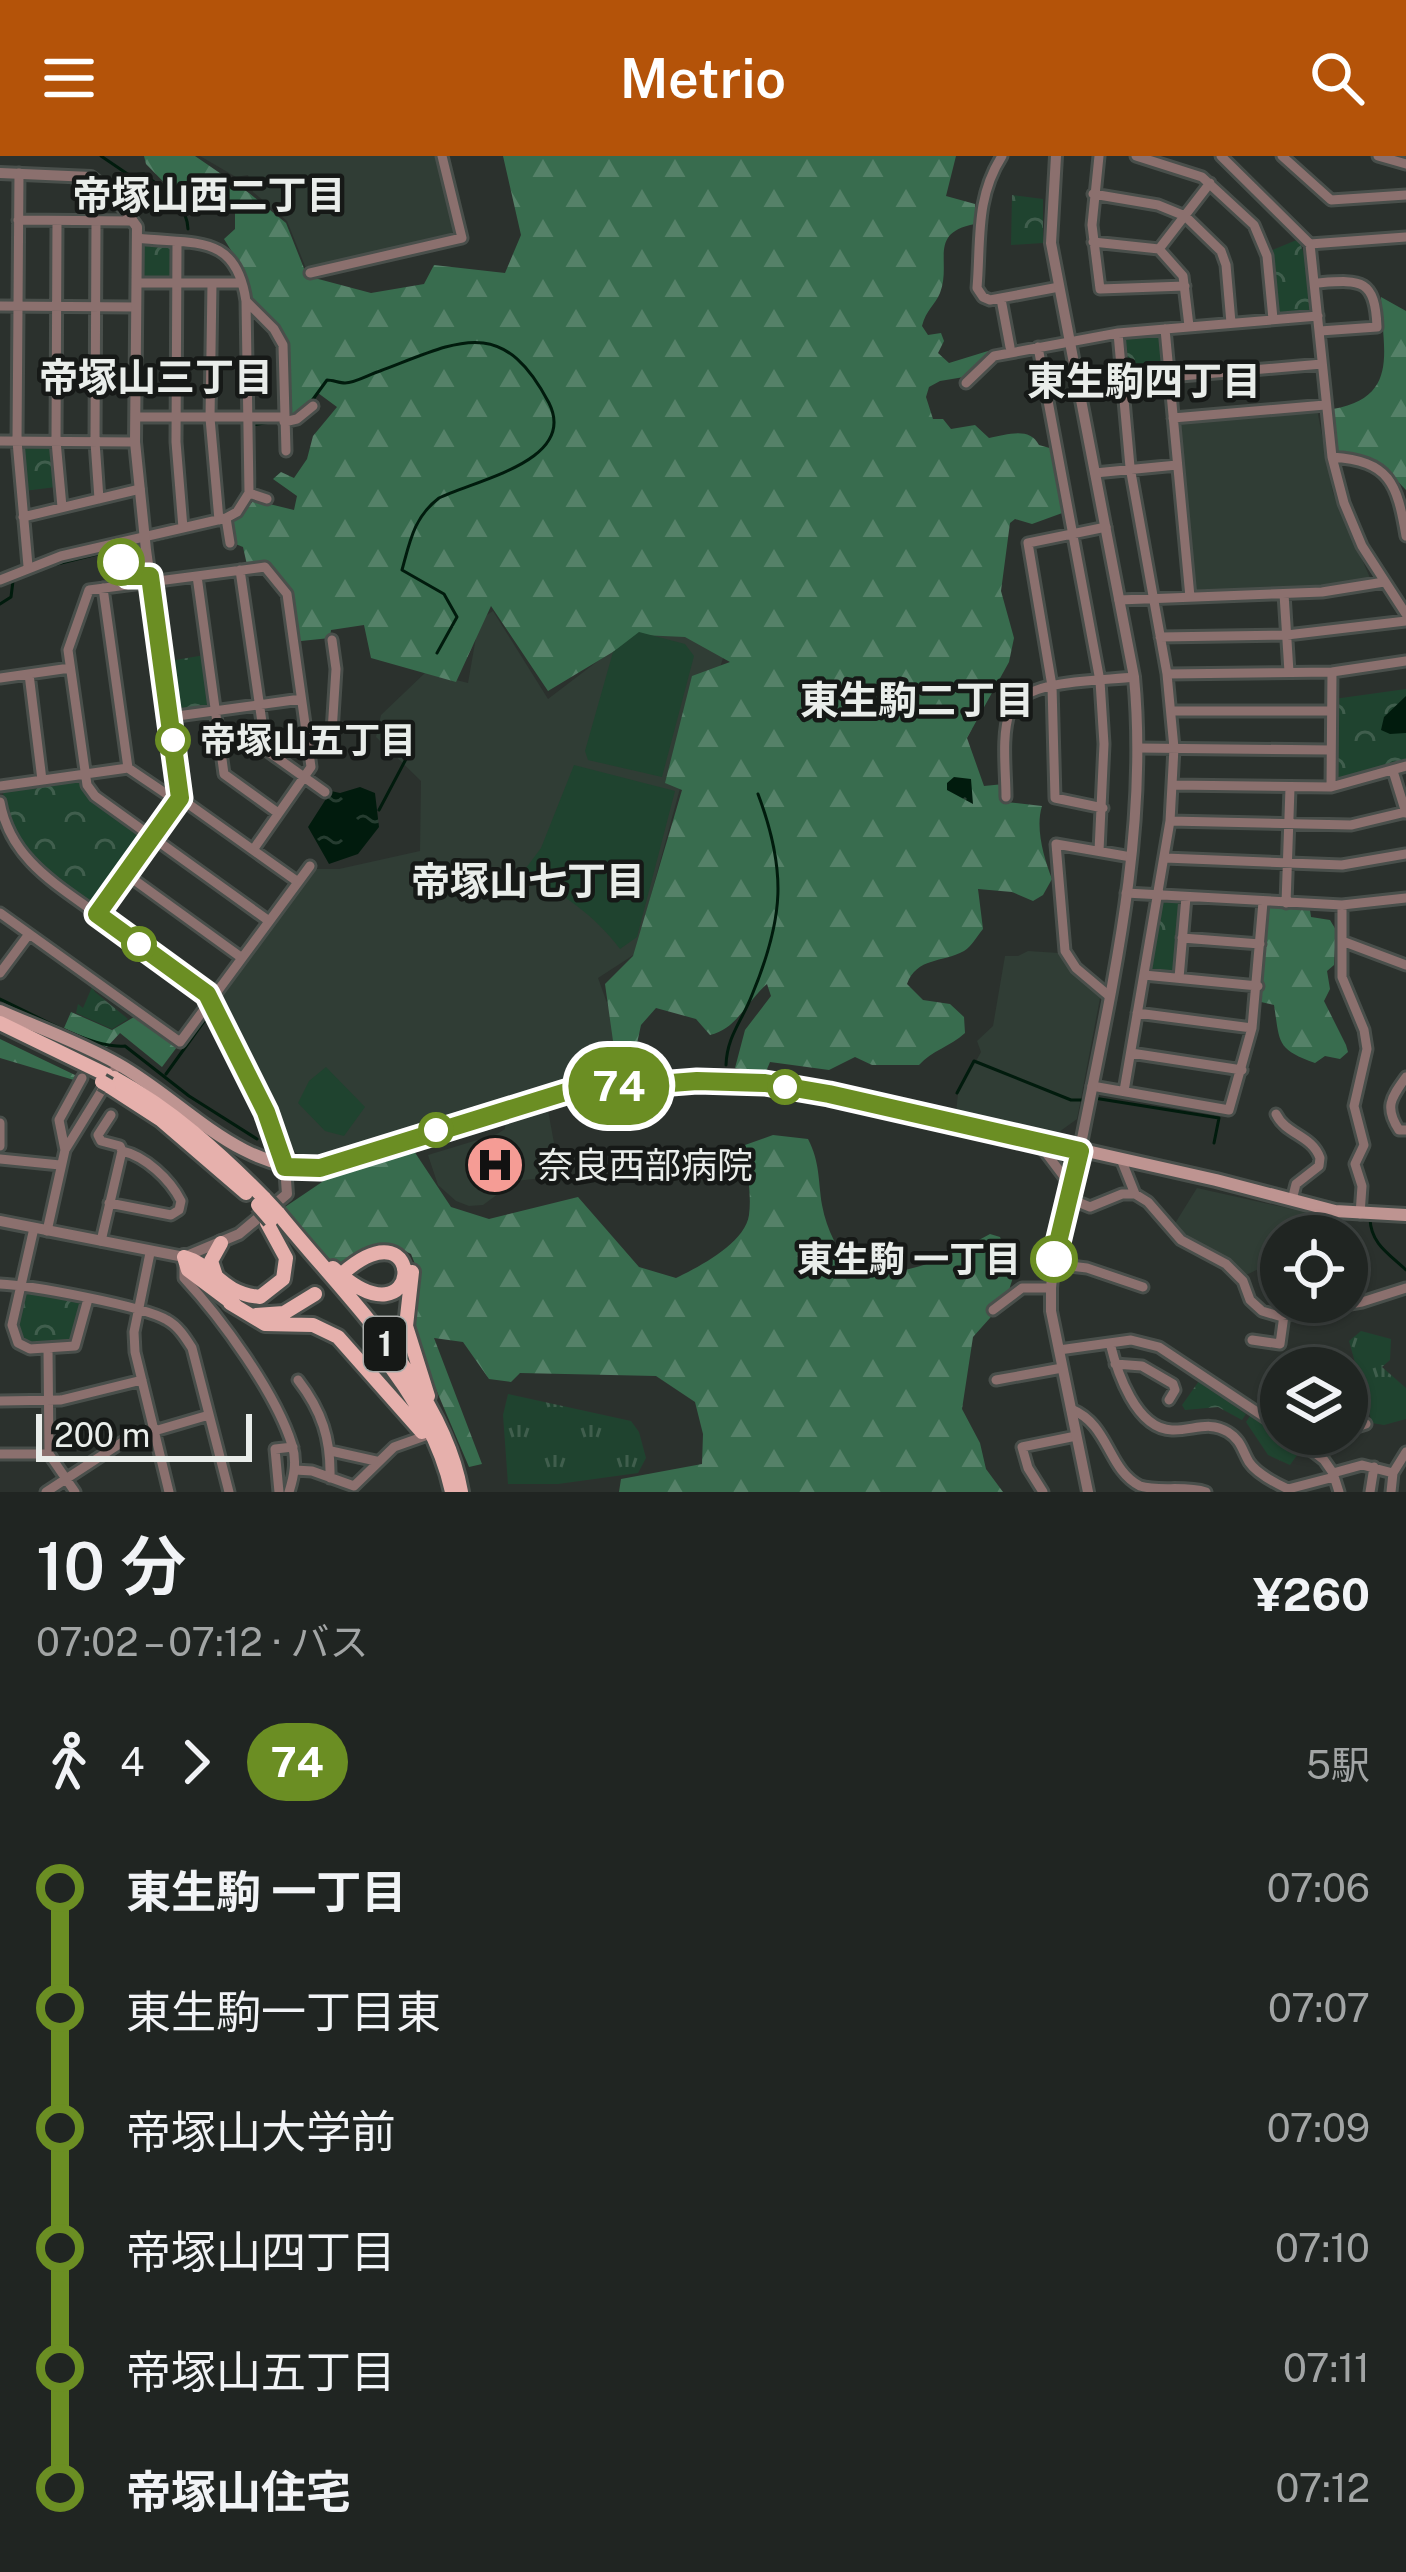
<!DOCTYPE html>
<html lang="ja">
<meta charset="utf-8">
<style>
:root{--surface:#202522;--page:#282d2a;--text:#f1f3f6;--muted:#a2a5a5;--line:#3d4240;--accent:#b45309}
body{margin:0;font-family:"Public Sans","Noto Sans JP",sans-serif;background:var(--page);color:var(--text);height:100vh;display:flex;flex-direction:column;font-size:45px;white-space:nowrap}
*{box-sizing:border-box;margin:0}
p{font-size:39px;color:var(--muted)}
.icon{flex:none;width:66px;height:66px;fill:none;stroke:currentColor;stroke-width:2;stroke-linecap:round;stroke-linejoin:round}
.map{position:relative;height:1336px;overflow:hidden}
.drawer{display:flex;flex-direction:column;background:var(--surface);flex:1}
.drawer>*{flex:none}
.badge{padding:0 24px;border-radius:39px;font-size:42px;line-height:78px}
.tools{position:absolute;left:1260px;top:1059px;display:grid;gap:24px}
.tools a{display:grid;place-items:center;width:108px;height:108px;border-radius:50%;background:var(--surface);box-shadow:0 3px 9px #0004,0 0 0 3px var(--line);font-size:60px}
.scale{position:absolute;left:36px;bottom:30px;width:216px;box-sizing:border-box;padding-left:12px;border:6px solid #e9edea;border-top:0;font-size:33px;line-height:42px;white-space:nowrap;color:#e9edea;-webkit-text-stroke:9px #161917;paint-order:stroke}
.map>.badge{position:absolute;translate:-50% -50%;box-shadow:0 0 0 6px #fff}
.legs{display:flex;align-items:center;gap:18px;height:132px;padding:0 36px;font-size:39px}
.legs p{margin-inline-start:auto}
.headline{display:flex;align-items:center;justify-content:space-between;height:204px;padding:0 36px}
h1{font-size:66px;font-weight:600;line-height:90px}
ul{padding:0 36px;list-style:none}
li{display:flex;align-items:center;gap:42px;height:120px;font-size:45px}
li i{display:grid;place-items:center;width:18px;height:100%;margin:0 15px;background:currentColor}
li i::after{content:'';width:30px;height:30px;margin:-15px;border:9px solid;border-radius:50%;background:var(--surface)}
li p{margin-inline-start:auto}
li:first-child i{background:linear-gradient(#0000 50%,currentColor 0)}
li:last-child i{background:linear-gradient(currentColor 50%,#0000 0)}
header{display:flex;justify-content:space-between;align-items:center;height:156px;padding:0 36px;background:var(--accent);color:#fff;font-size:54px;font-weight:600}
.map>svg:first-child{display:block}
.built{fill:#303d35}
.grass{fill:url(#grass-tufts)}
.forest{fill:url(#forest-firs)}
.park{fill:url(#park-crowns)}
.pitch{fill:#1f432f}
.water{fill:url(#water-ripples)}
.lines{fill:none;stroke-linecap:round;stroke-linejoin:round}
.stream{stroke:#011b0d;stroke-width:3}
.minor-casing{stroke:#494f4b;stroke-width:15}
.tertiary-casing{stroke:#494f4b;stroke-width:16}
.secondary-casing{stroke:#494f4b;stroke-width:18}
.primary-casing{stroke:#494f4b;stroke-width:20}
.minor{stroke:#8b706e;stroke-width:9}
.tertiary{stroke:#8b706e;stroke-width:10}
.secondary{stroke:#be9491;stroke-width:12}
.primary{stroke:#e6b0ac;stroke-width:14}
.primary-bridge-casing{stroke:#494f4b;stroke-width:20;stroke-linecap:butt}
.primary-bridge{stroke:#e6b0ac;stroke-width:14}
.line-1-casing{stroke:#fff;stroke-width:27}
.line-1{stroke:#6b8e23;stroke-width:18}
.stop-1-dot{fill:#fff;stroke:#6b8e23;stroke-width:6}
.labels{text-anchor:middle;stroke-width:9;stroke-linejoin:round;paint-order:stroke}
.shield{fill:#161917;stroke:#aaadab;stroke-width:3}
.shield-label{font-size:33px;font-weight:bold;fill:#e9edea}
.stop-label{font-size:36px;font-weight:bold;fill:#e9edea;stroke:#161917;text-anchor:start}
.poi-label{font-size:36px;fill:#e9edea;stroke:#161917;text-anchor:start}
.neighbourhood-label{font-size:39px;font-weight:bold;fill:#e9edea;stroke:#161917}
</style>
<header><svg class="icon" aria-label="menu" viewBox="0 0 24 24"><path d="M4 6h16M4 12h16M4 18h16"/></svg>Metrio<svg class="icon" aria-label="search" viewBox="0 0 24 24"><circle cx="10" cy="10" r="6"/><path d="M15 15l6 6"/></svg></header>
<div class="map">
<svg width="1406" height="1336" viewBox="0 0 1406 1336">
<defs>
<pattern id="grass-tufts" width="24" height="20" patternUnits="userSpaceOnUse" patternTransform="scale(3)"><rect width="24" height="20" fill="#1f432f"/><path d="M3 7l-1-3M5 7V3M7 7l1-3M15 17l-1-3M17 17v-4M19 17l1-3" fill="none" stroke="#405e4d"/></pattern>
<pattern id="forest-firs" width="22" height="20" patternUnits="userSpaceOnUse" patternTransform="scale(3)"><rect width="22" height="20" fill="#386c4e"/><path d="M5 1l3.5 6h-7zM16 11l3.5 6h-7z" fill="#558168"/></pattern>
<pattern id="park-crowns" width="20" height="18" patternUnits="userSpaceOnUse" patternTransform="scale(3)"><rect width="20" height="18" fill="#1f432f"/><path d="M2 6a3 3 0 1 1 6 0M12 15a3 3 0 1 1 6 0" fill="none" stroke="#405e4d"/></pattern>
<pattern id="water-ripples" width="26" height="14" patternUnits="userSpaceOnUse" patternTransform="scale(3)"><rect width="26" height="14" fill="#011b0d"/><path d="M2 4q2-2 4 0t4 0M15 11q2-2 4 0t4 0" fill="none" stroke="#263c30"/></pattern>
</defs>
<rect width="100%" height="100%" fill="#2b312d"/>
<!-- built -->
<path class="built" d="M200,0h239l17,72 -8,12 -141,31 -20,-50 -34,-29 -5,-17 -12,2z
M1317,253l16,84 38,87 -44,8 -131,5 -19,-170z
M493,455l55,88 97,-74 85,12 -51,155 -44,162 -37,24 35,97 -79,12 -247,71 -12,-6 -76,-154 94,-129h26l81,-18 1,-70 -45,-44 5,-22 45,-43 42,11 11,-63z
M1028,795l31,2 42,40 -24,126 -18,13 -103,-20 2,-18 23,-42 -4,-11 16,-15 12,-70h13z
M548,954l12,66 -44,5 -33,24 -14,1 -13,-5 -18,-16 -10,-30 69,-21 8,-5v-10z
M1197,1032l148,33 -3,15h-61v37l-12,-9 -23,11 -32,-23 -28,-13 -12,-14z"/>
<!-- grass -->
<path class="grass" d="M1361,1175l30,8 -1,21 -8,7 24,21v31l-22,6 -12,-2 -23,-82z
M508,1238l123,27 8,11 7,26 -8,15 -80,11h-50l-5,-69z"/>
<!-- forest -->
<path class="forest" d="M144,0h51l54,37 37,30 21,53 64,17 53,-9 10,-19 71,8 16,-38 -18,-79h453l-10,40 29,8v20c-48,9 -23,38 -35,69 -5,12 -14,17 -18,33l6,9 13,-2 3,8 -6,12 11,10 39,-12 1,5 -19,20 -30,5 -11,6 -3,10 7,22h10l8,10 24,-4 14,13c18,-3 40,-12 50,7l14,4 12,63 -33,12 -17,-5 -5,4 -9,68 13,47 -5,24 -42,76 17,48 20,-2 2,18 36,4c-7,22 2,52 10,73l-9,16 -10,6 -21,-9 -34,-3 5,40c-6,7 -11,17 -19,22 -22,12 -47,6 -57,33l16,16 27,4 14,13 1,16c-15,14 -33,17 -46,32h-47l-17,-8 -26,13 -59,-8 -5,12 -30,-6 10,-38 26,-34 -4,-12c-21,18 -30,45 -57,51l-14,-16 -40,-11 -15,17 -8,37 -8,1 -10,-8 -10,-71 28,-28 49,-166 -17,-7 27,-107 38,-14 -45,-25 -44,-2 -93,56 -57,-85 -35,76 -85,-24 -7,-33 -33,5 -1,8 -29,3 -4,-4 -7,-45 -23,-30 -20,3 -4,-18 -10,-4 -4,-19 24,-24 41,10 3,-14 -24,-17 8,-7 13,6 13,-19 6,-23 24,-29 -19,-14 -15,17 -15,5 -1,-70 -38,-50 -7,-27 -18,-29 11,-10v-17l-16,-3 -23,6 -50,-51z
M1381,141l25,14v179l-22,-23 -48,-17 -3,-41c68,-12 49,-60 48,-112z
M1268,751l42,3 1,7 19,3 6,10 -2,35 -7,6 3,18 -6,12 22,44 2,7 -8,7 -15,-3 -10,7c-39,-14 -35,-20 -41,-58l-13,-3z
M71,856l41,18 22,-13 43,30 -15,20 -42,-34 -13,14 -43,-19z
M0,883l75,36 -1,5 -74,-22z
M773,979l35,4c12,23 10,41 14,66 5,27 18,49 34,70 57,-1 84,-14 134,-41l10,3 14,37 -8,26 -33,37 -11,72 18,34 6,26 17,23h-384l2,-13 81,-15 1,-30 -8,-32 -39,-26 -136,-3 -9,9 -22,-3 -26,-37 -29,-4 48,126 -13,3 -59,-139 7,-59 -6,-15 -18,-9 -27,2 -28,21 -56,-59 43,-29 87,-32 39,59 38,12 89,-22 61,70 37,11c23,-11 69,-35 73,-63 3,-22 -3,-48 -4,-70z"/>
<!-- park -->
<path class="park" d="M1012,39l31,4v44l-32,2z
M1299,83l8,25 4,43 -4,5 -27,2 -4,-4 -6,-59z
M146,86l24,3 4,5v26l-4,4 -29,-4v-30z
M1159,178l6,37 -39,4 -3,-35z
M24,290h26l6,41 -32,4z
M205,499l7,50 -3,4 -29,4 -5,-4 -6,-48z
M1406,533v73l-69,21 -3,-84z
M78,623l63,54 1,5 -46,64 -5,1c-43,-30 -79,-54 -88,-110l3,-4z
M1165,744l17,4 -6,68 -3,3 -21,-3 -2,-3 11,-65z
M92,831l3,5 33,27 -16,10 -36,-16 2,-9 5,4z
M26,1133l56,12 -8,41 -43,3 -11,-5 -5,-15z
M1199,1225l47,33 -4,6 -24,-13 -33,3 -3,-5z
M1250,1260l50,35 -10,14 -22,-10 -22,-33z"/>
<!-- pitch -->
<path class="pitch" d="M639,476l46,12 9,12 -32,121 -74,-17 -3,-9 28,-99z
M574,609l101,26 -38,146 -17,12c-26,-35 -59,-56 -97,-77l18,-24z
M326,911l39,40 -21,29 -19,-5 -27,-28 11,-22z"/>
<!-- water -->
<path class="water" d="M1406,540v37l-16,1 -9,-4 3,-13z
M954,621l17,2 2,25 -26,-14v-7z
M360,631l15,6 4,34 -21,27 -29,10 -21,-37 23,-36 9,2z"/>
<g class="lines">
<!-- stream -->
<path class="stream" d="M101,0l28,19 15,-1c19,16 43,29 44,55
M311,246l16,-22c6,0 12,3 18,3 10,0 25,-9 35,-12 77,-29 122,-58 169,32 29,58 -74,77 -110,95 -25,19 -29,43 -37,72l42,24 13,23 -20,36
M252,269l31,-5
M253,285l2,50
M148,386l82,-20 22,-22
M49,410l89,-22
M0,448l11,-7 2,-16 10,-5
M379,654l27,-51
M0,843c33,15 92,50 125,47l64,50 68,43
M726,909c1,-29 16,-44 26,-70 32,-77 35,-124 6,-201
M166,918l41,-57
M957,937l17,-32 97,39h13
M1094,942l125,20 -5,25
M1315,1057l55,6c1,25 19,35 36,51"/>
<!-- minor casing -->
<g class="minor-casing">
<path id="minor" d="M1002,0c-27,42 -21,85 -25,132l6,9 7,3 69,-13
M1099,0l-7,69 8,64 85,-3
M1136,0l66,21 52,48 13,31 6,63
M1221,0l89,88 22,213 12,46 18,43 44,68
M1282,0l49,44 75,-5
M1378,0l28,8
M19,17l-2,268 11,125
M1093,38l65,11 27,11 36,35 5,14 5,58
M18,64l115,1
M57,65l-1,220 6,66
M96,65l-1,221 4,57
M1093,86l66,7 24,27 6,50
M177,87l-1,199 7,86
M1310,88l96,-7
M1159,93l51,-66
M310,117l152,-35 -20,-82
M137,127h105
M212,127l-2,135 9,102
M1316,127c44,-3 59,-6 61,44l-57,4
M1001,143l9,48
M246,145l28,28 9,16 3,106
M0,150l136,1
M1165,173l25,268
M1118,177l12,134 37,207 7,74 -4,73 -46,270
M1038,191l62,334 4,63 -5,107
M1169,221l153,-13
M966,227l28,-27 124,-23 200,-17
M136,261h148
M1173,262l152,-13
M284,266l13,-3 16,-13
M0,285l135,1
M1332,301c58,4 65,26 74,79
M1095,317l82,-8
M249,337l18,6
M23,361l117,-28
M226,362l4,25
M240,414l26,180 59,42
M197,420l27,198 54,39
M0,424l61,-24 165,-38 11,-6 12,-19 -3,-192c-10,-69 -52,-56 -109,-63
M103,432l25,180 37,25
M1284,438l5,78
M1119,444l203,-8 62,-10
M1160,481l127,-2 119,-14
M29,518l13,106
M1167,518l165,-2 74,-11
M0,522l70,-10
M1171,555h159
M170,561l131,-18
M307,580l25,-4 4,-63 -4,-29
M1138,592l192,2
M1393,615l13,42
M1173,629l158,2 75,-21
M0,630l128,-18
M1331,631l1,-115
M1006,641c0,-25 -5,-62 4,-86 14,-33 92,-30 124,-34
M180,642l118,84
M0,646c10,56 54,81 97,112
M1103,652l-48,-10 -3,-112 -24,-143 78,-16
M1170,665l181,4 55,-13
M253,694l58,-83 -24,-173 -22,-27 -176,23 -21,60 19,135 8,11 174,125
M1165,702l177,7 64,-11
M126,718l116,84
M1126,737l216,12 64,-7
M1286,747l4,-115
M1342,749v72l22,53 3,19 -13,57 10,39 -9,19 7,22 -2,28
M0,757l180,129 130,-176
M1182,782l78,6
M1342,785l64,24
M0,817l29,-39
M1144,819l114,11
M1179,822l7,-81
M1108,839l-32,-27 -11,-17 -9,-107 75,13
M1137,857l115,15
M1131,897l111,17
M1406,921c-15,21 -22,30 -7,53h7
M1092,930l137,24 23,-82 11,-126
M1276,958c10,21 36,21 44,44l-1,8 -23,18 -4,16
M0,967v23
M1037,985l34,45
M65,994l-6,-30 23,-42
M0,1003l60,6
M1121,1003l14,35 13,8 33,38 45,24 17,17 7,19 12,11 17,5 83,-14 44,-14
M1068,1042l22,9 32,-13h13
M109,1047l62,12 8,-5 2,-9c-11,-22 -36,-45 -59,-50
M34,1072l-22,97 6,18 12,6 45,-3 13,-47
M47,1075l18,-81 53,-86
M101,1085l21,-90 -2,-5 -19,-5 -3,-6 13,-20
M150,1097l-16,79 1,20 34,140
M1053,1108l34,4 56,19
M184,1111v11c37,40 92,115 108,167 5,16 2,31 -3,47
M0,1128c29,1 144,22 167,36 11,6 18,17 25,28l37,144
M993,1154l29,-22h29
M1252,1184l28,4 4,-29
M1110,1187c7,29 26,86 62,87 20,1 37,-10 56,2 13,8 14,18 21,30 8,12 26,21 39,27l46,-12
M48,1193l1,105 26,38
M1059,1194l72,-10 28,7 122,81
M1115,1208l27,2 31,18 2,6 -6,10
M298,1224c24,31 33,59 32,98
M996,1224l66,-12
M0,1245l61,-1 81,-20
M1071,1253c39,16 36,60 69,77 19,6 45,-1 66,6
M1347,1274l19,-6
M1290,1278l34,26 9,13 29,-8 31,8
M1311,1292l7,-10 13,-4
M331,1295l45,10
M0,1298h49
M295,1314l17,1 42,15 40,-39 31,-11
M1333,1317l6,19
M46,1336l81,-53 82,-24
M279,1336l-4,-43 18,-2
M1043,1336l-15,-24 -6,-21 54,-11
M1370,1336l4,-25
M1391,1336l2,-19 13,-21"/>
</g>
<!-- tertiary casing -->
<g class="tertiary-casing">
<path id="tertiary" d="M1056,0l-5,87 83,434c15,157 -23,313 -53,467 -9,48 -26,95 -30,144v23l37,181
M0,17l91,4 22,17 24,33 -2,215 11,108 34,248 -83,116 110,80 69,141 9,32 2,27 -48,40 -55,23 -184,-36"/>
</g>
<!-- secondary casing -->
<g class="secondary-casing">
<path id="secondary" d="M0,855c39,17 81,32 118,53 66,37 121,108 202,104l249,-77 111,-10h51l98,12 387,87 119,31 71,4"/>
</g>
<!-- primary casing -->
<g class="primary-casing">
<path id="primary" d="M0,867l107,52
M114,922c57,31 106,75 151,121
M109,930l51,33 86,74
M278,1057c65,81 165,174 183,279
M184,1101c32,9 35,36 76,40l23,-18 3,-21 -19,-35
M184,1101l4,13 48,36
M333,1112c92,85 95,-69 10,5
M412,1116l-6,54 22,70
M216,1120l-5,-15 10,-18
M230,1147l35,21 48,1 25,12 84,95
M256,1159l28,-2 31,-19
M377,1193c33,41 64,91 75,143"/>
</g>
<!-- minor -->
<use href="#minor" class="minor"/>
<!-- tertiary -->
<use href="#tertiary" class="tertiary"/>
<!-- secondary -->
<use href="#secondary" class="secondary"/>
<!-- primary -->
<use href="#primary" class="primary"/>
<!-- primary-bridge casing -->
<g class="primary-bridge-casing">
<path id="primary-bridge" d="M102,926l7,4
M265,1043l13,14
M258,1049l13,15"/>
</g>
<!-- primary-bridge -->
<use href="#primary-bridge" class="primary-bridge"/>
</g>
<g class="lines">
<!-- line-1 casing -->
<g class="line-1-casing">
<path id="line-1" d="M121,406l7,14h22l30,222 -83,116 110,80 59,118 19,55 35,1 249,-77 128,-10 68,2 64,11 251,57 -26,108"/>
</g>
<!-- line-1 -->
<use href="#line-1" class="line-1"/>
</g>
<!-- icons -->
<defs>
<g id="hospital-disc" transform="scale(3)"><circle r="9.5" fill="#f59c95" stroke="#161917"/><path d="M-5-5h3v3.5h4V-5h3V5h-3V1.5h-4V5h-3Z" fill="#111"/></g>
</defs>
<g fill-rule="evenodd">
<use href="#hospital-disc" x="495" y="1009"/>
</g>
<!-- markers -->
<g class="stop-1-dot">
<circle cx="121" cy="406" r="21"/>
<circle cx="173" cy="584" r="15"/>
<circle cx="139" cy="788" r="15"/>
<circle cx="785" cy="931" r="15"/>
<circle cx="436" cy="974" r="15"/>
<circle cx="1054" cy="1103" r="21"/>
</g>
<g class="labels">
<!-- shield labels -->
<rect class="shield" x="364" y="1161" width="42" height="54" rx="9"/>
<g class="shield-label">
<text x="385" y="1200">1</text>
</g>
<!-- stop labels -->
<g class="stop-label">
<text x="200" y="597">帝塚山五丁目</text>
<text x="1021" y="1116" text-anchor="end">東生駒 一丁目</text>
</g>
<!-- poi labels -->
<g class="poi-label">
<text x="537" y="1022">奈良西部病院</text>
</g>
<!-- neighbourhood labels -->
<g class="neighbourhood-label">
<text x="209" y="53">帝塚山西二丁目</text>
<text x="156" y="235">帝塚山三丁目</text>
<text x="1144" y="239">東生駒四丁目</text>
<text x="917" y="558">東生駒二丁目</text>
<text x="528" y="739">帝塚山七丁目</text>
</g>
</g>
</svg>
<div class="tools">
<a><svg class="icon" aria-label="locate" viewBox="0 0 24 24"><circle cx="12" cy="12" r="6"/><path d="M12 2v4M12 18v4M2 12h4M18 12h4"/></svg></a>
<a><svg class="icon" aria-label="layers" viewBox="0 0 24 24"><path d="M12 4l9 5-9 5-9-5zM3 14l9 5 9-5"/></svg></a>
</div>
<div class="scale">200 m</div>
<b class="badge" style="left:619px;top:930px;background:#6b8e23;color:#fff">74</b>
</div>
<section class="drawer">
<div class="headline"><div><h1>10 分</h1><p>07:02 – 07:12 · バス</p></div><b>¥260</b></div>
<div class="legs"><svg class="icon" aria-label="walk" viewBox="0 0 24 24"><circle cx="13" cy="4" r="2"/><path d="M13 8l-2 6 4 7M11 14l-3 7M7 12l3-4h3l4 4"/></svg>4<svg class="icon" aria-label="forward" viewBox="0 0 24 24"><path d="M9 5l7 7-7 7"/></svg><b class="badge" style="background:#6b8e23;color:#fff">74</b><p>5駅</p></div>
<ul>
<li><i style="color:#6b8e23"></i><b>東生駒 一丁目</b><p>07:06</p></li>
<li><i style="color:#6b8e23"></i><span>東生駒一丁目東</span><p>07:07</p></li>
<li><i style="color:#6b8e23"></i><span>帝塚山大学前</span><p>07:09</p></li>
<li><i style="color:#6b8e23"></i><span>帝塚山四丁目</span><p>07:10</p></li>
<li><i style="color:#6b8e23"></i><span>帝塚山五丁目</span><p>07:11</p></li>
<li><i style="color:#6b8e23"></i><b>帝塚山住宅</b><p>07:12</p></li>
</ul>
</section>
